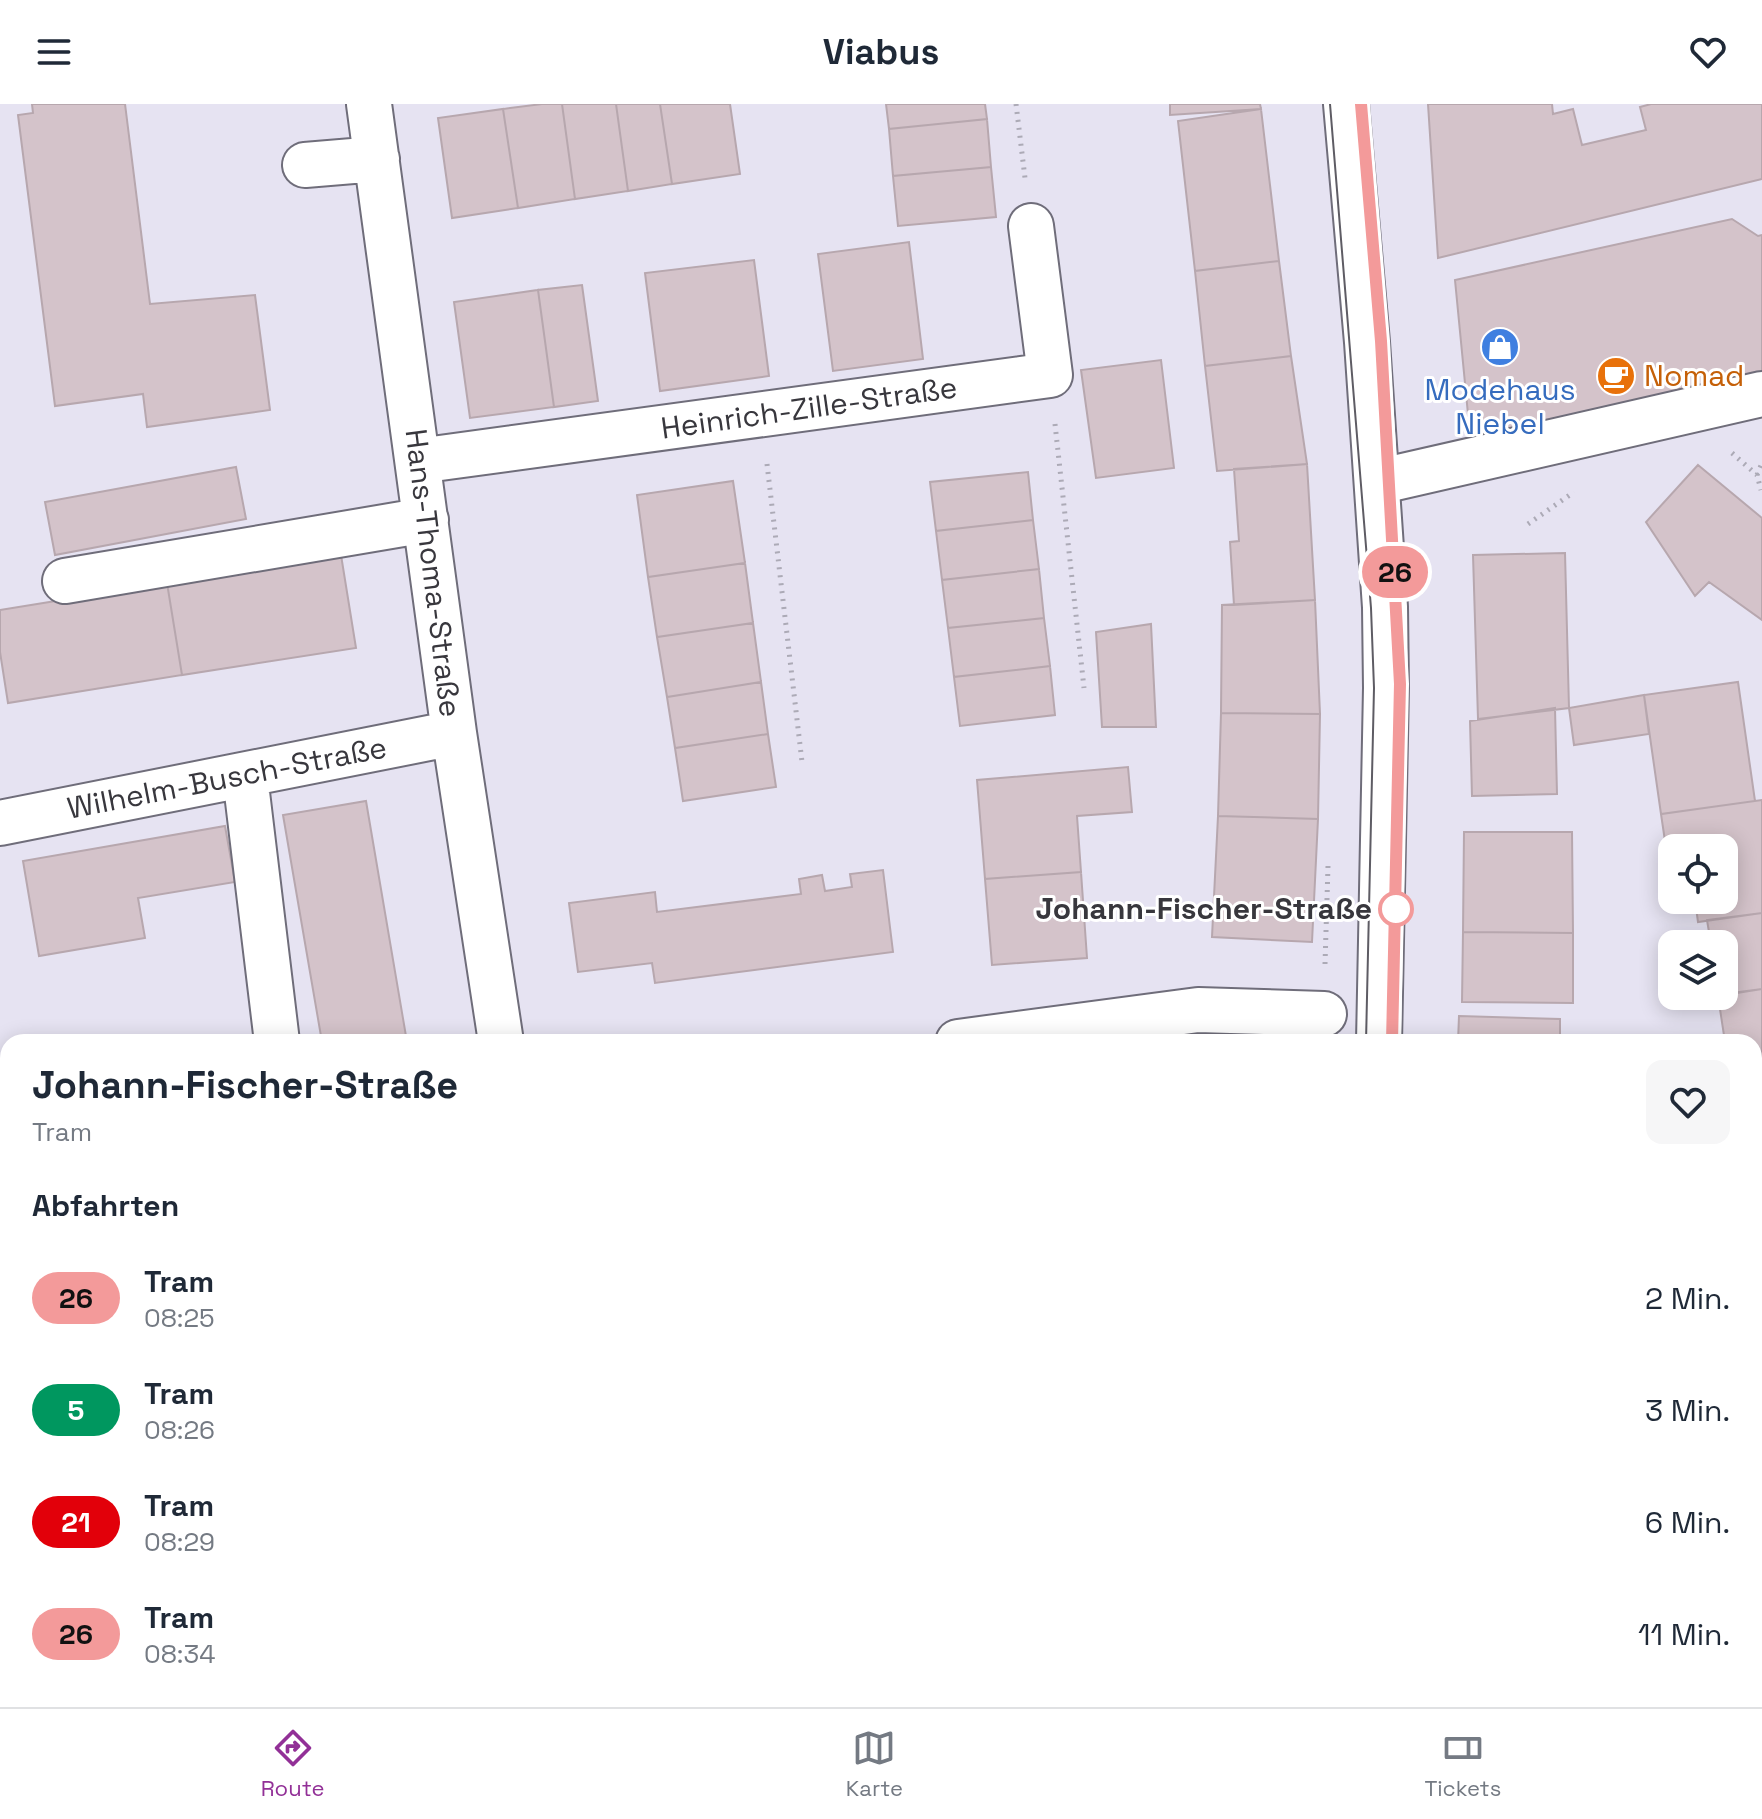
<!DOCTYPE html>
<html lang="de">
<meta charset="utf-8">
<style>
:root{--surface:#fff;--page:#f6f6f7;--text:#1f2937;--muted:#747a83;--line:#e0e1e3;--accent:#923097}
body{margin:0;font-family:"Space Grotesk",sans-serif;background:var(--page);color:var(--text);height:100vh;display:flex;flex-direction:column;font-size:30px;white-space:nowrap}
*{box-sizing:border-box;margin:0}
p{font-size:26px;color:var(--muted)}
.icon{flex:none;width:44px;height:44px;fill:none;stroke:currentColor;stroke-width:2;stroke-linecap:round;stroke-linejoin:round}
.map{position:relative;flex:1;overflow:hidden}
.details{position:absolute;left:0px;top:930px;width:1762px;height:674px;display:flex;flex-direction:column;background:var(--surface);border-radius:24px 24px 0 0;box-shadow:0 4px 20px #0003}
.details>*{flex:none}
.badge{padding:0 16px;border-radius:26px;font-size:28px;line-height:52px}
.fabs{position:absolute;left:1658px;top:730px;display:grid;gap:16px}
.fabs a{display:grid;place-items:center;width:80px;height:80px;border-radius:16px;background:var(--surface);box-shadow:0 4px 20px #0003;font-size:40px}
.map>.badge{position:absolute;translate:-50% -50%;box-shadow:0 0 0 4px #fff}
h2{padding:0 32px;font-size:30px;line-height:72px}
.round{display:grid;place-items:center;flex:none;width:84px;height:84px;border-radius:16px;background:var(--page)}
.overview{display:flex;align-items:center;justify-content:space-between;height:136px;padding:0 32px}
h1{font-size:38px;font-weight:700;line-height:60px}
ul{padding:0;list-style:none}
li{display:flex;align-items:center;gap:24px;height:112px;padding:0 32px}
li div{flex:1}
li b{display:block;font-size:30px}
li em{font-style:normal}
li .badge{min-width:88px;font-weight:700;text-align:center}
header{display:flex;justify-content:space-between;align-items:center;height:104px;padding:0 32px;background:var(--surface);font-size:36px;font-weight:700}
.tab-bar{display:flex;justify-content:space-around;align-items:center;height:112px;border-top:2px solid var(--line);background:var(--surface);font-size:22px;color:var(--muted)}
.tab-bar a{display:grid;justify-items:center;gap:4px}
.tab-bar .selected{color:var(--accent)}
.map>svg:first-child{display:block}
.building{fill:#d4c3ca;stroke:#b7a7ae;stroke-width:2}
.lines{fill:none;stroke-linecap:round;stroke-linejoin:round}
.minor-casing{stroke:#6f6d7a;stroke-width:48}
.major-casing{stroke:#6f6d7a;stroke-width:48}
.path{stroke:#acaab6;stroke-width:5;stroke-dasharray:2 6;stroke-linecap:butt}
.minor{stroke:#fff;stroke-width:44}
.major{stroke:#fff;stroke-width:44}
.tram{stroke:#5e5c64;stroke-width:2}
.line-casing{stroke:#fff;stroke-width:18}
.line{stroke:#f39a9a;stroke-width:12}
.stop-dot{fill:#fff;stroke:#f39a9a;stroke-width:4}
.labels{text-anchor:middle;stroke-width:6;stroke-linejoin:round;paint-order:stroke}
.food-label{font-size:30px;fill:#c56008;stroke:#fff;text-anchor:start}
.shop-label{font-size:30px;fill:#366cbe;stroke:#fff}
.street-label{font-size:30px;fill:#38373d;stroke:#fff}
.stop-label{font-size:30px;font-weight:bold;fill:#38373d;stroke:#fff;text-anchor:end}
</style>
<header><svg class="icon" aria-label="menu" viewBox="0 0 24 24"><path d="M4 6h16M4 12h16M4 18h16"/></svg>Viabus<svg class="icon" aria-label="heart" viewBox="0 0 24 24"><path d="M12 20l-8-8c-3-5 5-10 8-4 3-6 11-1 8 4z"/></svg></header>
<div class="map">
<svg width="1762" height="1603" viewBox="0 0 1762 1603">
<rect width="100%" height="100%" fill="#e6e3f2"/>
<!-- building -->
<path class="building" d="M32,0h93l25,200 105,-9 15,115 -123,17 -4,-33 -88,12 -37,-291 15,-2z
M542,0h20l13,95 -57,9 -15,-99z
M562,0h54l12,87 -53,8z
M616,0h44l12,80 -44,7z
M660,0h70l10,70 -68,10z
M886,0h99l2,15 -98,10z
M1170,0h90l1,5 -91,6z
M1428,0h124l1,10 20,-5 9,36 64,-15 -6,-23 11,-3h111v75l-324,79z
M503,5l15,99 -66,10 -14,-100z
M1261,5l18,152 -84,10 -17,-150z
M987,15l4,48 -98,9 -4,-47z
M991,63l5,50 -98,9 -5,-50z
M1732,115l26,17 4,-1v142l-291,68 -16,-165z
M909,138l14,117 -90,12 -15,-117z
M754,156l15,116 -109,15 -15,-118z
M1279,157l12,95 -86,10 -10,-95z
M582,181l16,116 -44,6 -16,-117z
M538,186l16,117 -84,11 -16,-116z
M1291,252l16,108 -90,7 -12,-105z
M1161,256l13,108 -78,10 -15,-108z
M1307,360l8,136 -81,5 -4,-63 9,-1 -5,-72z
M1698,361l64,53v102l-53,-38 -14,14 -49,-74z
M236,363l10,52 -191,36 -10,-53z
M1028,368l5,48 -97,11 -6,-49z
M733,377l12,82 -97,14 -11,-82z
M1033,416l6,49 -97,11 -6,-49z
M1565,449l4,155 -91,11 -5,-164z
M341,451l15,93 -174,27 -15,-92z
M745,459l8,60 -96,14 -9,-60z
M1039,465l5,49 -96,10 -6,-48z
M167,479l15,92 -174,28 -8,-51v-42z
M1315,496l5,114 -99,-1 1,-108z
M1044,514l6,48 -96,11 -6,-49z
M753,519l8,59 -94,15 -10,-60z
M1151,520l5,103h-54l-6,-95z
M1050,562l5,49 -95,11 -6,-49z
M761,578l7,52 -93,14 -8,-51z
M1738,578l17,119 -94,13 -17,-119z
M1644,591l5,39 -75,11 -5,-37z
M1555,604l2,86 -85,2 -2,-75z
M1221,609l99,1 -2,105 -100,-3z
M768,630l8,53 -93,14 -8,-53z
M1128,663l4,45 -55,4 4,56 -96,7 -8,-99z
M1762,696v113l-64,9 -3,-22h29v-52h-36l-2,-10 -21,3 -4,-27z
M366,697l41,241h-85l-39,-227z
M1218,712l100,3 -6,123 -100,-5z
M225,722l10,56 -97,16 7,40 -106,18 -16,-95z
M1464,728h108l1,101 -110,-1z
M883,766l10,82 -238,31 -3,-20 -74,9 -9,-69 86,-11 2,20 144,-18 -2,-15 23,-4 3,16 27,-4 -2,-13z
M1081,768l6,86 -95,7 -7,-86z
M1762,809v76l-38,5v-50h-13l-4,-24z
M1463,828l110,1v70l-111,-1z
M1762,885v148l-8,1v-96h-29l-7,-46z
M1459,912l101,3v23h-102z
M1762,1052v56l-8,1v-56z
M0,1113l8,41v67l-8,1z
M1762,1156v71l-8,2v-71z
M8,1342v73l-8,1v-73z
M1762,1344v66l-8,1v-66z
M8,1582v14h391l-39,7h-360v-20z
M436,1596h88l1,7h-88z
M673,1596h68l-40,7h-27z
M741,1596h28l1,7h-69z
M964,1596h124v7h-124z
M1150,1596h125v7h-126z
M1432,1596h102l-1,7h-102z
M1651,1596h93l1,7h-93z"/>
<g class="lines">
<!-- minor casing -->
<g class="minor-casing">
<path id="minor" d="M369,0l85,629 47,309
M305,61l72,-6
M418,357l632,-86 -19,-149
M1377,378l385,-88
M65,477l361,-61
M245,672l32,266
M0,719l454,-90
M958,938l240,-32 126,4
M0,1287l8,-1
M1754,1295l8,-1
M0,1534l8,-1
M597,1596l1,7"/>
</g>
<!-- major casing -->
<g class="major-casing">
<path id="major" d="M1346,0l21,238 18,265 1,81 -7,354
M1353,1603v-7"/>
</g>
<!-- path -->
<path class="path" d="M1016,0l9,74
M1055,320l29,264
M1732,349l25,22 4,15
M767,360l35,298
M1757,371l5,-12
M1528,420l46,-32
M1325,860l3,-98
M1114,1603l2,-7
M1412,1603v-7"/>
<!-- minor -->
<use href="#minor" class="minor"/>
<!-- major -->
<use href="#major" class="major"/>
<!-- tram -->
<path class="tram" d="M1330,0l41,504 3,80 -8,354
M1361,0l20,237 19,343 -8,358
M1339,1603v-7
M1368,1603v-7"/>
</g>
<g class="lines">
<!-- line casing -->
<g class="line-casing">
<path id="line" d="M1361,0l20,237 19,343 -8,358"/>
</g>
<!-- line -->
<use href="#line" class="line"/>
</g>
<!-- icons -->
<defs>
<g id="shop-disc" transform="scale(2)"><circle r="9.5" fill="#3f7fe0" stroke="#fff"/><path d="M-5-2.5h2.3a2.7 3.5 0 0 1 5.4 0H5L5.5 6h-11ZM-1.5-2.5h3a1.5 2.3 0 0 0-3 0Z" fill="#fff"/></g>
<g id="cafe-disc" transform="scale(2)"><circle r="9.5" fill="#e8710a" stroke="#fff"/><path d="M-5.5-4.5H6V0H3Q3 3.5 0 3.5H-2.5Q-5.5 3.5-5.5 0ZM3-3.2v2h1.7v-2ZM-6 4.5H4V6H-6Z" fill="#fff"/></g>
</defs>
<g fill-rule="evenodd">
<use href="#shop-disc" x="1500" y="243"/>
<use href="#cafe-disc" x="1616" y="272"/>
</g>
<!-- markers -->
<circle class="stop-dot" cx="1396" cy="805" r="16"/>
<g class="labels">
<!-- food labels -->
<g class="food-label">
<text x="1644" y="282">Nomad</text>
</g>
<!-- shop labels -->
<g class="shop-label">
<text x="1500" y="296">Modehaus<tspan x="1500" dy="34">Niebel</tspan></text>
</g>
<!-- street labels -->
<g class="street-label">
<text transform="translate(809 304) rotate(-8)" y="10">Heinrich-Zille-Straße</text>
<text transform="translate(433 469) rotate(83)" y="10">Hans-Thoma-Straße</text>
<text transform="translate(227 674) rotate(-11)" y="10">Wilhelm-Busch-Straße</text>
</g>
<!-- stop labels -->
<g class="stop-label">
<text x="1372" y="815">Johann-Fischer-Straße</text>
</g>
</g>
</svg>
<div class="fabs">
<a><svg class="icon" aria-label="locate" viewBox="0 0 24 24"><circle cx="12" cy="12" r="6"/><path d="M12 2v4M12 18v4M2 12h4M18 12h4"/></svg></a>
<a><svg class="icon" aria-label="layers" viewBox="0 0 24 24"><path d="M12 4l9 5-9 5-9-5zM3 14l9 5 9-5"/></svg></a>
</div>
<b class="badge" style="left:1395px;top:468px;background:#f39a9a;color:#111">26</b>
<section class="details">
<div class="overview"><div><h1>Johann-Fischer-Straße</h1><p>Tram</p></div><a class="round"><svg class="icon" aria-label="heart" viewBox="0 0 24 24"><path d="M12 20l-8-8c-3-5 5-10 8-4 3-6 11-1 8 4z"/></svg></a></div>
<h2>Abfahrten</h2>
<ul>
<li><span class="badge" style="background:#f39a9a;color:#111">26</span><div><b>Tram</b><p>08:25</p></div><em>2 Min.</em></li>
<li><span class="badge" style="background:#00975f;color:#fff">5</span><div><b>Tram</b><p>08:26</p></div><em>3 Min.</em></li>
<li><span class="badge" style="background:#e2000a;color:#fff">21</span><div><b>Tram</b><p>08:29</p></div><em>6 Min.</em></li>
<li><span class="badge" style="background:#f39a9a;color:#111">26</span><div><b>Tram</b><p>08:34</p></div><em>11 Min.</em></li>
</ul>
</section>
</div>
<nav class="tab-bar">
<a class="selected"><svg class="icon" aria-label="directions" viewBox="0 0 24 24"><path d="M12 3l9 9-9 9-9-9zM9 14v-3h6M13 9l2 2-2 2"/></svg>Route</a>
<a><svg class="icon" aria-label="map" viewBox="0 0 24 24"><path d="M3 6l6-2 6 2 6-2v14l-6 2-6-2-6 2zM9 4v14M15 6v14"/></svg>Karte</a>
<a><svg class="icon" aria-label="tickets" viewBox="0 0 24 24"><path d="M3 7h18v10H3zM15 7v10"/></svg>Tickets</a>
</nav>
